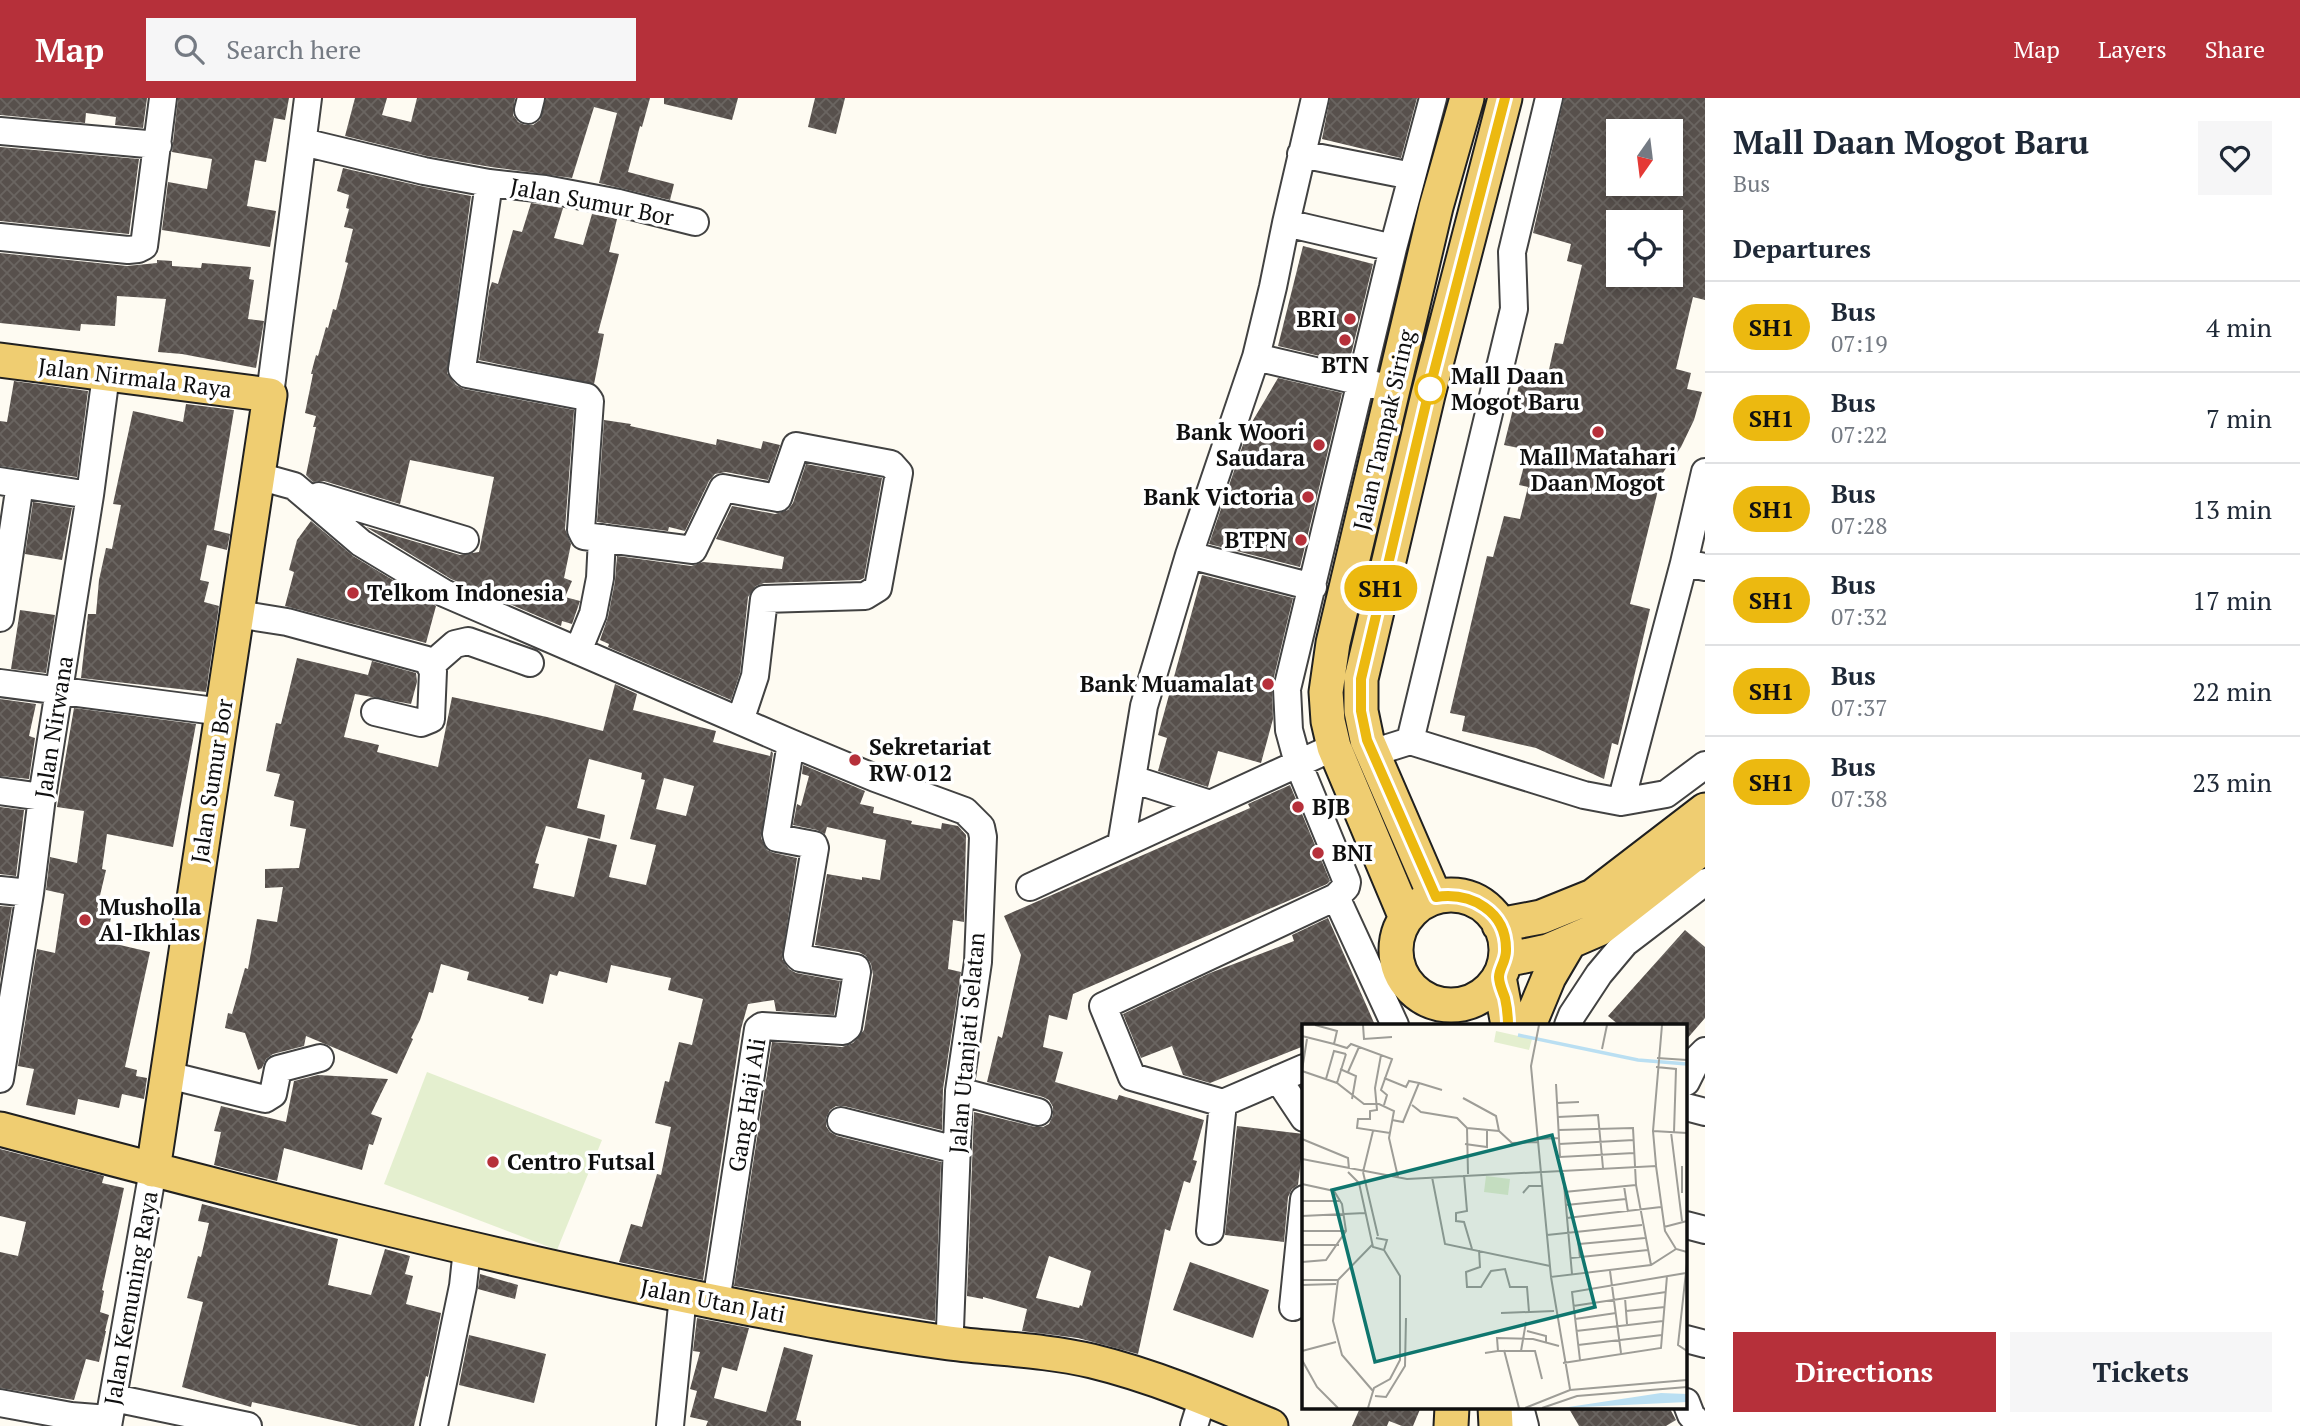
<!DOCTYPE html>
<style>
:root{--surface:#fff;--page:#f6f6f7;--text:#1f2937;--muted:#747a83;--line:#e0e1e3;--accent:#b6303a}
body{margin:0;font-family:"PT Serif",serif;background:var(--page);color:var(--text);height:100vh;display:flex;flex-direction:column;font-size:26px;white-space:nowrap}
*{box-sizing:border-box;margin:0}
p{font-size:23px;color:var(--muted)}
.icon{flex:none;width:38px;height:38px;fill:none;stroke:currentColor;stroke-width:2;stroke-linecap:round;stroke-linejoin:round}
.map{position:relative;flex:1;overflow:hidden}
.side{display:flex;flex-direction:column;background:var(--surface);width:595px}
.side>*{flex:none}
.badge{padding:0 14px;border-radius:23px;font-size:24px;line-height:46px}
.needle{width:46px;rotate:194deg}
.buttons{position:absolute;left:1606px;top:21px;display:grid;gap:14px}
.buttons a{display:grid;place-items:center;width:77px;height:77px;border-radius:0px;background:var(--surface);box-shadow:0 4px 10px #0003;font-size:35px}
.map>.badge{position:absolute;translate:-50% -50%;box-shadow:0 0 0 4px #fff}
h2{padding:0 28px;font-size:26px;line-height:63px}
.round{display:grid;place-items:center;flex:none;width:74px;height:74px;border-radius:0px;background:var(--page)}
.summary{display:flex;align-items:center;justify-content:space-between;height:119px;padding:0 28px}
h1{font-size:33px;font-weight:800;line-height:52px}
.primary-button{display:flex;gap:14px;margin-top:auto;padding:14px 28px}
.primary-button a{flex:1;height:80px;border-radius:0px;background:var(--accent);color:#fff;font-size:28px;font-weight:800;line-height:80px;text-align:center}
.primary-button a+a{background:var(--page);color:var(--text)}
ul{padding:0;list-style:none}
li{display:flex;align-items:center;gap:21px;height:91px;padding:0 28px;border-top:2px solid var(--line)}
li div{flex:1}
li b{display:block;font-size:26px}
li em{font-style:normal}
li .badge{min-width:77px;font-weight:700;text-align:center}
header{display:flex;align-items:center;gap:42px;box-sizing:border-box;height:98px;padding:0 35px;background:var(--accent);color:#fff}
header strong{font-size:33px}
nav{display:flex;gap:38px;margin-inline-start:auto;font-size:24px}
.search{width:490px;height:63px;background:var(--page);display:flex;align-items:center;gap:18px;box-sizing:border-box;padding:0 24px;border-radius:0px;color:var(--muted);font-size:26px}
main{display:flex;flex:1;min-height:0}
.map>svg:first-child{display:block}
.pitch{fill:#e4efcf}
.building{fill:url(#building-cross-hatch);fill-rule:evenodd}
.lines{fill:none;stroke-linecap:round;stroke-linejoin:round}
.minor-casing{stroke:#424242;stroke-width:30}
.major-casing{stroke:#202020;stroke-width:37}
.minor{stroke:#fff;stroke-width:26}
.major{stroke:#efcd71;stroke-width:33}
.line-casing{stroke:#fff;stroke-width:16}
.line{stroke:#ecb910;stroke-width:10}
.poi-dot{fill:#b6303a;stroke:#fff;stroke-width:2.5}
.stop-dot{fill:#fff;stroke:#ecb910;stroke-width:3.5}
.labels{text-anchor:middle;stroke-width:7;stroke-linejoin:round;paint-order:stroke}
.street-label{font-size:23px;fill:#0f0f0f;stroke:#fff}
.poi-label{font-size:23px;font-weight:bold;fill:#0f0f0f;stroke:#fff;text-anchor:start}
.stop-label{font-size:23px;font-weight:bold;fill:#0f0f0f;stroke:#fff;text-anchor:start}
.inset-river{fill:none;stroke:#badff2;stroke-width:3.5}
.inset-road{fill:none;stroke:#9e9d97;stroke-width:2}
.view{fill:#0f766e;fill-opacity:0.15;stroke:#0f766e;stroke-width:3.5}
.inset-edge{fill:none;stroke:#0f0f0f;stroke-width:3.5}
</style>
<header>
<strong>Map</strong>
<div class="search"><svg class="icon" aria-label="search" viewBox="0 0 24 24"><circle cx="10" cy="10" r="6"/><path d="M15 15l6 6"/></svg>Search here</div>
<nav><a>Map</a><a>Layers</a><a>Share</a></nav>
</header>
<main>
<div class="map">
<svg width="1705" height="1328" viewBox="0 0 1705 1328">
<defs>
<pattern id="building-cross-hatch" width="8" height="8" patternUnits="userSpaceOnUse" patternTransform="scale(1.75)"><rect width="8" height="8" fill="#57504c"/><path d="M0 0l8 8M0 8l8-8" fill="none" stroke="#6a6561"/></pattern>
</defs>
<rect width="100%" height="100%" fill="#fefbf2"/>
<!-- pitch -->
<path class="pitch" d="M427,974l175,68 -45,110 -173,-66z"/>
<!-- building -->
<path class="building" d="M0,0h147l-4,30 -28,-3 1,-8 -30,-4 -1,10 -85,-8z
M178,0h111l-4,22 -11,-2 -8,44 -11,-2 -8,46 29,5 -6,36 -108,-17 6,-48 39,7 5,-30 -40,-7z
M355,0h32l-5,17 29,7 6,-24h98l-2,17 5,7 7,3h8l7,-5 6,-22h104l-8,29 -2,-1 -12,46 46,12 -4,16 -71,-17 18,-70 -23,-6 -22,71 -81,-11 -64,-11 -82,-20z
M664,0h74l-6,22 -68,-16z
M815,0h30l-9,36 -28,-7z
M1330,0h87l-16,60 -79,-19z
M1564,0h141v202l-12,-3 -17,72 15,4 -4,16 15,3 -8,28 -13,27 -19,27 -32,130 20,5 -32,136 -6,-2 -8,36 -68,-31 -74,-17 3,-15 -15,-3 37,-157 6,1 11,-41 16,3 8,-32 -9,-2 9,-35 -24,-5 19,-76 25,5 7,-31 8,1 19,-79 -15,-4 4,-17 -38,-11zM1619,33h52v53h-52zM1619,124h52v53h-52z
M0,49l139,12 -10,75 -129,-13z
M343,70l77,18 51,10 -24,177 9,12 8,4 110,21 -9,119 6,15 -7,34 8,3 -7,16 15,4 -8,23 -10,-3 -1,5 -110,-47 -85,-52 94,28 19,-3 15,-75 -84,-17 -10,44 -76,-23 -11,1 -7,-7 10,-48h-3l3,-11 -11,-3 8,-39h-2l5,-19 2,1 8,-29 2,1 5,-19 3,1 12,-47 -3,-1 8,-33 -9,-2 5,-18 -3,-1 3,-13 -12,-4z
M531,105l32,5 -9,30 29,7 9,-31 25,5 -8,33 10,2 -21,79 6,1 -10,50 -115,-24 10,-69 3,-9 6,2 15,-54 9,2z
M1303,148l70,18 -24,99 -71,-17z
M0,155l127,13 30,-3v-3l15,1v5l29,2 1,-5 49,4 -2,12 5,1 -6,39 16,2 -8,47 -74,-14 -24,-2 8,-53 -49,-3 -2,30 -34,-2 -1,7 -80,-8z
M1278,280l64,15 -42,174 -91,-23 40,-117z
M14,283l74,10 -11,86 -77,-11v-45l7,1z
M186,306l48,6 -20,120 16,4 -3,16 -20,-5 -7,35 9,2 -5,20 15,4 -13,86 -125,-14 7,-64h8l3,-34 7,-32 6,1 9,-44 -8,-1 20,-93 50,11z
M604,322l27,4 -1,2 86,19 1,-6 44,10 2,-8 17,4 -12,35 -42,-8 -11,2 -6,7 -24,50 -16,-4 -1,4 -71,-9z
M806,366l76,14 -18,100 -4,2 -96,3 -8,3 -8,11 -8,76 -9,27 -123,-53 1,-3 -9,-4 8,-23 7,-36 2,-25 74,10 12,-4 79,7 2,-12 -68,-18 16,-33 43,8 13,-4 5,-7z
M33,404l39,6 -10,52 -37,-6z
M311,423l42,35 83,50 -10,37 -141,-37 9,-34 -5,-2 8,-30z
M1202,477l91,23 -21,87 1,34 -12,44 -43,-12 -10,36 -50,-16 9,-33 -9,-3z
M20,512l35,5 -9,58 -35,-4z
M297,560l71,17 4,-14 44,12 1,9 -6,22 -56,-10 -11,43 35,8 -2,7 61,15 14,-70 95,20 56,14 12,-47 22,10 -4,16 83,21 -3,11 57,14 1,-5 2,2 -12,85 6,12 7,3 23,5 -15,101 7,10 7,4 44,8 -6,34 -58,-4 -2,-11 -26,4 -7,25 -38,251 -84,-18 12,-38 11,3 15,-53 4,1 10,-48 -16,-4 10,-42 4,1 10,-40 13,3 11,-46 -35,-9 3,-12 -60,-13 -4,18 -48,-12 -2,5 -7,-2 -7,30 -15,-4 1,-3 -62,-17 2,-8 -28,-8 -8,29 -4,-1 -9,28 -9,18 2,1 -16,35 -91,-38 -2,10 -31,8 -7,5 -4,9 -4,2 -13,-37 -20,-5 3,-15 4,1 13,-46 3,1 9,-50 20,3 6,-35 -18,1v-19l34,-1 7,-39 -16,-3 4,-25 -20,-5 6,-22 -14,-3 10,-48 5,1zM589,661l53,14 -1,6 4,1 -15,59 26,6 -10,40 -37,-8 8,-32 -29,-7 -14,59 -41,-9 6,-24 -4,-1 11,-37 54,13 5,-24 -28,-7zM664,680l30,8 -8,30 -30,-7z
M0,601l36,5 -7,32 6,2 -6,41 -29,-3z
M74,610l122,16 -23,123 -66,-13 -5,35 4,1 -9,38 15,2 -5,32 43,10 -25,115 12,3 -1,6 11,2 -3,21 -22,-5 -3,14 -41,-9 -3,16 -49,-10 8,-36 -16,-3 19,-117 18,4 9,-59 -18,-4 4,-33 27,6 7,-52 -27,-4z
M803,667l62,26 -5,13 14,3 -1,6 39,8 -1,3 30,5 1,-6 16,3 8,9 -2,87 -11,-2 -5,49 13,3 -18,117 -1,41 -98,-24h-8l-6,4 -4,8v8l4,6 7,4 104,26 -6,159 -201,-35 38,-244 70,5 11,-4 11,-13 9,-55 -2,-11 -5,-8 -7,-4 -44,-7 12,-71 35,6v-3l18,3 6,-40 -59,-13 -2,7 -8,-4 -24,-5 4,-21 4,2 8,-30 -7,-2z
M1290,687l40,96 -3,3 -254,110 -6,26 -18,-5 -6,32 20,5 -8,30 62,18 2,-5 85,25 -11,40 4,1 -7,22 -6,-2 -14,50 -5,-2 -27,125 -60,-16 -56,-7 5,-22 -44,-12v2l-16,-3 7,-184 61,15h8l6,-3 4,-9v-8l-4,-7 -6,-3 -56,-15 11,-46 4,2 19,-83 -17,-39 246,-108 -2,-4zM1049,1158l42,15 -9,35 -2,-1 -1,3 -43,-10z
M0,709l24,3 -8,66 -16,-2z
M0,808l12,1 -12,73z
M1328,820l47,107h-71v21l-94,37 -27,-8 -11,-29 -31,12 -18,-44 87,-41 84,-32 -2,-6z
M1685,832l20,17v71l-19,22v-15h-67l-11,-9z
M318,977l70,4 -17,35 11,4 -9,27 -4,-1 -7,26 -78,-22 -7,33 -63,-16 7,-33 -7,-1 7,-25 65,16 8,-41z
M1237,1028l67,8 -6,51 -6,4 -4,8 -4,45 -59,-7z
M0,1051l104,27 -2,7 22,5 -22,102 2,1 -4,21 9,3 -4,16h1l-7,31 -13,-3 -12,41 -74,-12v-136l18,4 8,-34 -26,-6z
M202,1106l136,35 -10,46 43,10 14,-46 25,7 -5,18 8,2 -7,28 35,9 -13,64 -2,-1 -12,50h-55l-107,-24 -1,5 -69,-20 21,-85 -16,-4 11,-42 3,1 8,-34 -11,-2z
M1190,1164l79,28 -16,48 -80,-28z
M480,1176l38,11 -3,14 -37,-10z
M697,1220l52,10 -12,43 -15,-4 -8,31 52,14 18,-65 29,8 -17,65 5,1v5h-95l2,-5 -18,-4 7,-26 -7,-2 10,-37 -7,-1z
M469,1237l77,19 -12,49 -75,-18z
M1356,1309h65l-8,19h-11l-13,-5 -2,5h-35l8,-18z
M1568,1309h101l7,13 -10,6h-87z"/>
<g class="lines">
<!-- minor casing -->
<g class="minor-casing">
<path id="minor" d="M528,12l3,-12
M0,33l158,14
M303,44l121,29 65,12 56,6 74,14 76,19
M1301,56l111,22
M489,85l-27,186 5,5 120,23 3,4 -9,129 3,6 109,14 30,-62 55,10 18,-52 95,18 8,9 -21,115 -13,8 -101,3 -9,77 -15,45
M1286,125l29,-125
M0,139l128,13 10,-1 6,-3 19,-148
M1256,259l123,29
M270,297l38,-297
M258,378l36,10 67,57 83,50 347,150 84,35 90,33 16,16 2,10 -5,125 -19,129 -9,238 2,14
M0,383l90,14
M311,402l8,-4 146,44
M1189,457l67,-198 17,-70 13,-64 107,25
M1684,465l21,-91
M237,516l50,8 140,38 6,11 -2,48 -10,4 -46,-11
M0,520l20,-134
M578,553l15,-37 7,-36 2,-40
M431,567l24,-21 13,-3 62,22
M0,585l223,29
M1410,643l104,-432 -2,-57 37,-154
M1372,655l38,-12 174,54 37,7 63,-239 21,4
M1132,681l78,25
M0,693l42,6
M1621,704l45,-8 39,-29
M1121,747l23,-139 45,-151 124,32
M1030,789l304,-140
M0,792l30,3
M1336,799l59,128
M1568,927l4,-10 27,-41 26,-31 80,-61
M1304,970l-81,35 -91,-26 -29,-71 233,-109 10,-10 1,-5 -49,-119 -9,-33 -2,-41 106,-441 40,-150
M168,977l97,24 8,-5 5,-25 42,-11
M0,981l30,-186 12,-96 48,-302 16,-120
M1278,981l26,39
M1686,984l12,-24 7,-7
M959,993l79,21
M1686,1009l19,5
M841,1023l116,29
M1686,1127l19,5
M1210,1133l13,-128
M716,1204l42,-273 4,-3 81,5 5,-4 9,-55 -1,-4 -56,-10 -3,-3 18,-107 -1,-3 -37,-7 -1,-4 15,-91
M1293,1209l11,-108
M1686,1241l19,5
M114,1300l134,28
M1686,1304l5,13 10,11
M0,1305l71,13 38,3
M1520,1309l5,19
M108,1328l45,-256
M434,1328l29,-140 4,-37
M670,1328l13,-131
M1194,1328l9,-29"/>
</g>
<!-- major casing -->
<g class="major-casing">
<path id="major" d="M0,262l270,35 -117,775
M1396 852a55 55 0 1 1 110 0a55 55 0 1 1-110 0Z
M1435,799l-68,-157 -6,-29v-32l67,-284 77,-297
M1406,820l-72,-171 -6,-26 -2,-29 7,-49 103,-436 31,-109
M1499,827l42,-8 52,-21 112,-86
M1505,862l43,-9 51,-22 106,-83
M1499,879l9,48
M1529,927l20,-48 20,-34
M0,1031c237,63 475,125 716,173 77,15 154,30 233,41 48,6 96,7 143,18 62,15 120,40 179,65
M1495,1309l1,19
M1451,1328l1,-19"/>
</g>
<!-- minor -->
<use href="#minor" class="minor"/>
<!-- major -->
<use href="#major" class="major"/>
</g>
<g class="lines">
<!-- line casing -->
<g class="line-casing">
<path id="line" d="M1505,0l-77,297 -67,284v32l6,29 69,157c35,-5 71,14 70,54 0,10 -7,18 -7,26 0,7 4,15 6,21 2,9 3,18 3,27"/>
</g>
<!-- line -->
<use href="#line" class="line"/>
</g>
<!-- markers -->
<g class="poi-dot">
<circle cx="1350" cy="221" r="7"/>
<circle cx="1345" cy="242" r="7"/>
<circle cx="1598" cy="334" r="7"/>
<circle cx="1319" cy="347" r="7"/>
<circle cx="1308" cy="399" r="7"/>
<circle cx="1301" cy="442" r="7"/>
<circle cx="353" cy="495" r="7"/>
<circle cx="1268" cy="586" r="7"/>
<circle cx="855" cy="662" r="7"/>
<circle cx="1298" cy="709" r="7"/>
<circle cx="1318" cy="755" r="7"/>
<circle cx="85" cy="822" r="7"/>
<circle cx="493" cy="1064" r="7"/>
</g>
<circle class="stop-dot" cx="1430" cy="291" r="14"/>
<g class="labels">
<!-- street labels -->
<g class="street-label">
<text transform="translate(592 104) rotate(11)" y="8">Jalan Sumur Bor</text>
<text transform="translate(135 280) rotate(7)" y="8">Jalan Nirmala Raya</text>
<text transform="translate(1384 332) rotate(-77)" y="8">Jalan Tampak Siring</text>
<text transform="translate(54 629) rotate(-81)" y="8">Jalan Nirwana</text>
<text transform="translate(212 683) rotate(-81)" y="8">Jalan Sumur Bor</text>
<text transform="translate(967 945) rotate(-85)" y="8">Jalan Utanjati Selatan</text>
<text transform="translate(747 1007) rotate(-81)" y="8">Gang Haji Ali</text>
<text transform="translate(131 1200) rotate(-80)" y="8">Jalan Kemuning Raya</text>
<text transform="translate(713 1203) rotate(11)" y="8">Jalan Utan Jati</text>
</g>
<!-- poi labels -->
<g class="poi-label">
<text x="1336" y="229" text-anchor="end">BRI</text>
<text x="1345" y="275" text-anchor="middle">BTN</text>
<text x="1305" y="342" text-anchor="end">Bank Woori<tspan x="1305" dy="26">Saudara</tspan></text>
<text x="1598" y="367" text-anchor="middle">Mall Matahari<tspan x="1598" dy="26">Daan Mogot</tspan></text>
<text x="1294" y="407" text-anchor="end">Bank Victoria</text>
<text x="1287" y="450" text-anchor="end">BTPN</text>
<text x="367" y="503">Telkom Indonesia</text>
<text x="1254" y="594" text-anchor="end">Bank Muamalat</text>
<text x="869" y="657">Sekretariat<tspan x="869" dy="26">RW 012</tspan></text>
<text x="1312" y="717">BJB</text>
<text x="1332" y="763">BNI</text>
<text x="99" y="817">Musholla<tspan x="99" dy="26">Al-Ikhlas</tspan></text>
<text x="507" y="1072">Centro Futsal</text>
</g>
<!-- stop labels -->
<g class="stop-label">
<text x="1451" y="286">Mall Daan<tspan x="1451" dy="26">Mogot Baru</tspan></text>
</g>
</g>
<!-- overview -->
<g transform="translate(1302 926)">
<rect width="385" height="385" fill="#fefbf2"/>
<path d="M194,7l36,8 -3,11 -35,-8zM184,152l24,3 -2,16 -24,-3z" fill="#e4efcf"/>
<path d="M359,369l26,1v8l-125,6z" fill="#badff2"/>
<path class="inset-river" d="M216,11l120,25 49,4"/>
<path class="inset-road" d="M13,1l22,6 -3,13 13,4 4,-4 41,15 -11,31 6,5 -3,10M61,1l1,14 28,-2M237,1l-8,41 10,107M0,12l32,8M300,25l5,-24M79,31l-6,33 2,22 -7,1v8h-12l-1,9 33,5M355,34l30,2M354,43l20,2 -2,63M38,45l16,7 -4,23M0,46l5,-31M0,47l35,12 27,21h15l15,7 -5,27 9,39M46,48l11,-25M82,54l22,9 3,-6 10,2 -16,39 -11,-2M24,55l8,-28 12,3M35,59l9,-29M117,59l23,7M254,60l4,73 74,-4M161,74l33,18 3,15M255,79l22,-1M110,81l9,7 36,6 10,10 32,3 13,12 26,-1M256,93l40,-2 5,53M165,104l1,46M256,106l75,-2 3,57 15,80M351,107l34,2M369,108l11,89M0,115l46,19 1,11M236,115l21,-1M163,120l22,3v-18M257,120l75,-4M0,135l105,20 249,-13 9,65 11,18 11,3M354,141l-3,-34 9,-106M46,148l11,11 14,64 11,3M61,148l10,-41M61,148l15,64M239,149l10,104 100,-12 25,-16M261,149l9,101M162,151l3,36 -11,2v8l8,1 8,27M130,153l13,67 105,22M0,160l32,7 8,13 4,27 -20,29 -24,2M322,162l4,26M262,168l72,-7M221,169l6,-7h13M380,169v-27M0,177h39M264,181l60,-6M0,192l63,-3M265,194l94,-11M362,203l23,-6M0,207h44M275,207l3,27M245,211l95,-10M74,214l11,2 -3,10M71,220l-35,36 -5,41 9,34 31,36M277,220l66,-6M0,221h37M177,226l1,17 -14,5 1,15h14l10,-16 14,-2 5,18h17l2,25M269,234l77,-8M385,239l-9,82 9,6M308,247l11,82M249,253l19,112M0,256h36M0,261l34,-1M323,274l2,26M271,282l93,-14M324,287l39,-4M199,289l53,-2M273,295l41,-6M225,307l19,5v6M274,307l87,-10M276,321l84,-10M202,326l15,58M0,327l34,-9M196,327h37l7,28M219,327l5,-29M183,329l13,-2 -1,-13 36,1 26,7M0,336l15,27 21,21M278,336l-8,-68 114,-19M261,339l98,-15 6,-72M73,372l11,1 19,-31 1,-48M66,384l6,-20 16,-9 10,-19v-84l-16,-26M223,384l45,-18 117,-10M240,384l35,-12 110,-9"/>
<path class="view" d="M250,111l43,172 -220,55 -43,-172z"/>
<rect width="385" height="385" class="inset-edge"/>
</g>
</svg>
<div class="buttons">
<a><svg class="needle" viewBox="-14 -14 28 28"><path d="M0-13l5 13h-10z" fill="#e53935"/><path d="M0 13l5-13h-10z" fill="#747a83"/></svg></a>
<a><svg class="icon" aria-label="locate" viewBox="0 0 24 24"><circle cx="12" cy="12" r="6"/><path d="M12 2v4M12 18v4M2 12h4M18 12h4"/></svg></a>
</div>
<b class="badge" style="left:1381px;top:490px;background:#ecb910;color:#111">SH1</b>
</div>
<section class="side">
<div class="summary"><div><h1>Mall Daan Mogot Baru</h1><p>Bus</p></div><a class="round"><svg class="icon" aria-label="heart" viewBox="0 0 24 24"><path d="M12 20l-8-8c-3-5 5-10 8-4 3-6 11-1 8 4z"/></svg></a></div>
<h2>Departures</h2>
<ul>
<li><span class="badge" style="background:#ecb910;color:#111">SH1</span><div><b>Bus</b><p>07:19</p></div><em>4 min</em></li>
<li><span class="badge" style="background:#ecb910;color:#111">SH1</span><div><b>Bus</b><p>07:22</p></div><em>7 min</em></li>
<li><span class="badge" style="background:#ecb910;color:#111">SH1</span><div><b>Bus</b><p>07:28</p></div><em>13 min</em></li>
<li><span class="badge" style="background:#ecb910;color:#111">SH1</span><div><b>Bus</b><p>07:32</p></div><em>17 min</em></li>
<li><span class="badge" style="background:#ecb910;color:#111">SH1</span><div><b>Bus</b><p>07:37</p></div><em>22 min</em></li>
<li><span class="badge" style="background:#ecb910;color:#111">SH1</span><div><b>Bus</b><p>07:38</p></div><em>23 min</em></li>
</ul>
<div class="primary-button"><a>Directions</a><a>Tickets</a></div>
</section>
</main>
